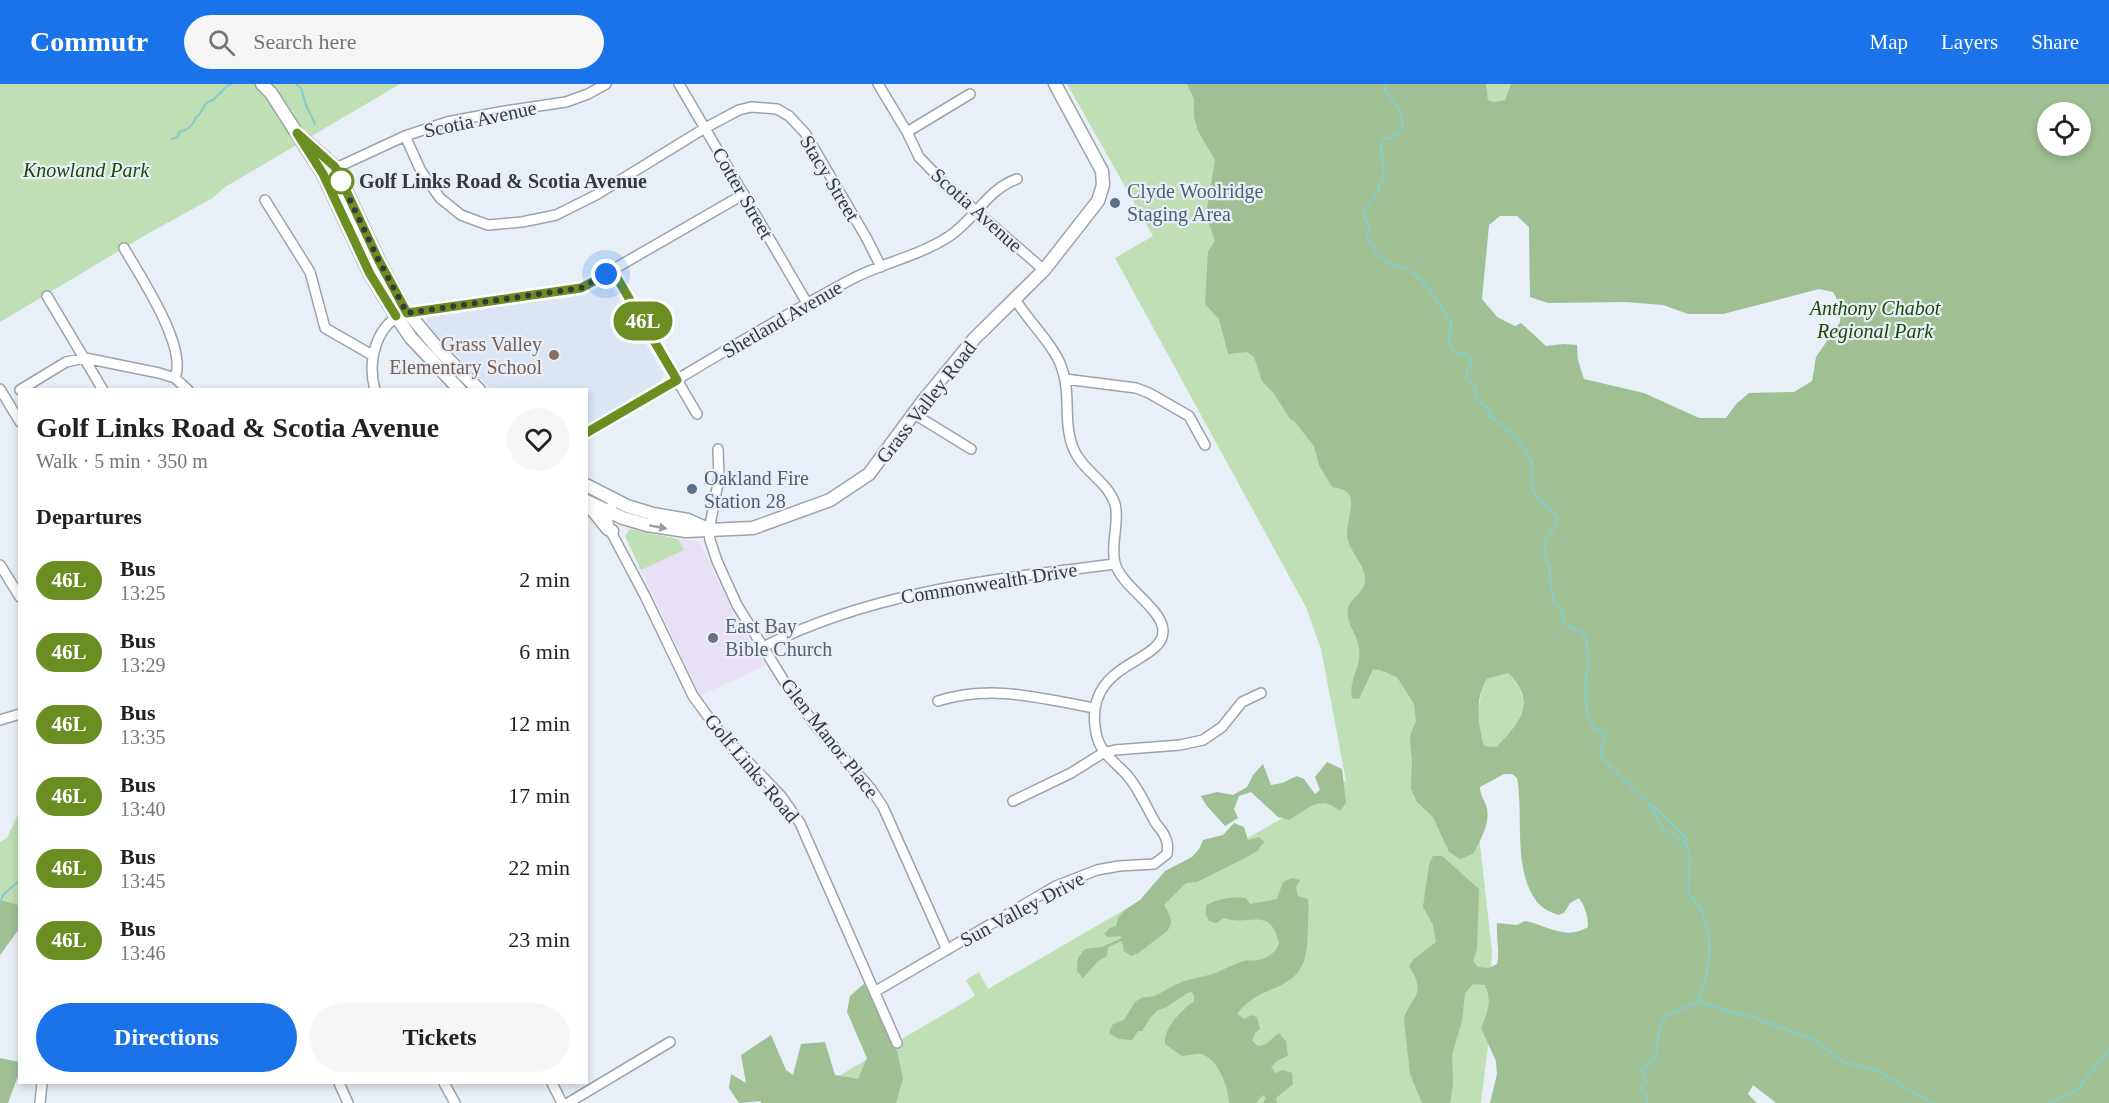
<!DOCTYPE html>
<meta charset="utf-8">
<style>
:root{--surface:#fff;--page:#f6f6f6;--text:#222;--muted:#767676;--accent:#1a73e8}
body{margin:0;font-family:Georgia,serif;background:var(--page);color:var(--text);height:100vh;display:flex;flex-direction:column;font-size:22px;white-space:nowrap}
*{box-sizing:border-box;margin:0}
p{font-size:20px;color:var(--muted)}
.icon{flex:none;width:33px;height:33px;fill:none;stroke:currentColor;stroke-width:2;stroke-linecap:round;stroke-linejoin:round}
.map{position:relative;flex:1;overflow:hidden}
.panel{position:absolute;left:18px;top:304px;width:570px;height:696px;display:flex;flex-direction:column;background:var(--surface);border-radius:0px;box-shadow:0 3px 9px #0003}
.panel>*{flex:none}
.badge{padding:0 12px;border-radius:20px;font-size:21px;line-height:39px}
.buttons{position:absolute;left:2037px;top:18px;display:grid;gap:12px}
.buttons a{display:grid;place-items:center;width:54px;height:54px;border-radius:50%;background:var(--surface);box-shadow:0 3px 9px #0003;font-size:30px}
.you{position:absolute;width:30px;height:30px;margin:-15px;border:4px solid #fff;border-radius:50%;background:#1a73e8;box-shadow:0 0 0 9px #1a73e833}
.map>.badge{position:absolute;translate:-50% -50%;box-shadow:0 0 0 3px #fff}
h2{padding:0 18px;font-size:22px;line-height:54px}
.round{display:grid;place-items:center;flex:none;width:63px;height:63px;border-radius:32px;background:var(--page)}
.summary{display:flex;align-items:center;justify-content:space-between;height:102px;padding:0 18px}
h1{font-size:28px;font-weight:800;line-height:45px}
.cta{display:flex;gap:12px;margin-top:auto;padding:12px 18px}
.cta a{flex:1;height:69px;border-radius:36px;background:var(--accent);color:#fff;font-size:24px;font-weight:800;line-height:69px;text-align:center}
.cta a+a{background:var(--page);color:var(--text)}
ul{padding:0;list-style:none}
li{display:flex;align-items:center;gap:18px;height:72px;padding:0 18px}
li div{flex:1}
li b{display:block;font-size:22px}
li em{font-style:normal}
li .badge{min-width:66px;font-weight:700;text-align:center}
header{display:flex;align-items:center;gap:36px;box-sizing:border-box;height:84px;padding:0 30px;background:var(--accent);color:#fff}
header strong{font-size:28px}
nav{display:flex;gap:33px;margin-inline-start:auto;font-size:21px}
.search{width:420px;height:54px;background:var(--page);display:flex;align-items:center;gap:15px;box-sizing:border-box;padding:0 21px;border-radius:33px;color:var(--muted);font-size:22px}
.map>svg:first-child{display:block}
.commercial{fill:#e8e0f5}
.built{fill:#dbe5f4}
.green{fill:#bfdfb4}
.forest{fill:#9ec093;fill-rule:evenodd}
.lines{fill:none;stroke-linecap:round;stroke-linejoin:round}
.stream{stroke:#84cccb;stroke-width:2}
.minor-casing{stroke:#9da3ab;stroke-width:12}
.major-casing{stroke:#9da3ab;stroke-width:15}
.minor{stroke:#fff;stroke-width:9}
.major{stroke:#fff;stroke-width:12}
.oneway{fill:#9a9c9d}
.line-casing{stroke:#fff;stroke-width:14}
.line{stroke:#6b8e23;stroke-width:9}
.walk{stroke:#36383b;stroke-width:6;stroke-dasharray:0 10.8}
.stop-dot{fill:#fff;stroke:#6b8e23;stroke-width:3}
.service-dot{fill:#5c6f8a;stroke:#e9eff7;stroke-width:2}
.education-dot{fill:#8d6e63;stroke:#e9eff7;stroke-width:2}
.worship-dot{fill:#6b7280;stroke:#e9eff7;stroke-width:2}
.labels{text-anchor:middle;stroke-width:4.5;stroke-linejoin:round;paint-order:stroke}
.street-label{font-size:20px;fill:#36383b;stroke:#e9eff7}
.park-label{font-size:20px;font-style:italic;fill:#1d4808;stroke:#e9eff7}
.stop-label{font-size:20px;font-weight:bold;fill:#36383b;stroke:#e9eff7;text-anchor:start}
.service-label{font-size:20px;fill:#4e5e75;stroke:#e9eff7;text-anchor:start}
.education-label{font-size:20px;fill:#785e54;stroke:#e9eff7;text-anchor:end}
.worship-label{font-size:20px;fill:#5b616d;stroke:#e9eff7;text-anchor:start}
</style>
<header>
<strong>Commutr</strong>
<div class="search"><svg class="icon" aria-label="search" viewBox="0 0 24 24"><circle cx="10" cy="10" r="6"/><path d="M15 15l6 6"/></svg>Search here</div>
<nav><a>Map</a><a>Layers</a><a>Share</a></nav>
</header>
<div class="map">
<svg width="2109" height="1019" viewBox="0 0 2109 1019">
<rect width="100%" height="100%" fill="#e9eff7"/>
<!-- commercial -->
<path class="commercial" d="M678,455l18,2 5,4 38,80 27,40 -66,31 -59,-126 42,-20z"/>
<!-- built -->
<path class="built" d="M609,198l54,91v4l-3,4 -73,44 -1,-35h-94l-55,-54 -10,-14v-3l5,-4 146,-19 16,-5z"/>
<!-- green -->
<path class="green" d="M0,0h400l-175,103 -14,12 -62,34 -149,89z
M1067,0h213l199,622 3,-18 5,-9 21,-6c29,31 13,50 -12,74l-12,-1 -6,-23 -3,77 17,151 -4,95 -7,57h-688l182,-107 -9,-16 13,-8 9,17 358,-208 -25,-132 -15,-42 -191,-349 38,-22z
M1486,0h25l-6,16 -12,2 -5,-2z
M630,445l48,10 6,11 -43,20 -16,-34z
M19,728v93l-19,-5v-58l7,-4z"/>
<!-- forest -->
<path class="forest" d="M1187,0h299l2,16 5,2 12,-2 6,-16h598v1019h-333l-23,-18 -5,9 9,9h-267l7,-29 -1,-13 -15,-33c7,-16 11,-27 4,-43l-12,-1 -8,9 -3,28 -10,33 1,31 -3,18h-28l-12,-29 -6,-55c7,-24 24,-23 5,-53l5,-7 22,-17 -3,-17 -10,-18 6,-42 4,-9h9l37,33 -2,60 -4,12 5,6 11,1 8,-4c3,-10 -1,-28 0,-41l20,2 8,-4c22,4 41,20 63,6 0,-11 -3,-21 -9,-29l-9,5 -6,10 -6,2c-7,-3 -15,-6 -20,-12 -26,-31 -14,-88 -21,-125l-5,-4h-8l-24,13c0,10 6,14 7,22 3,16 -7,31 -14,45l-13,5 -11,-7 -16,-35 -16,-15 -6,-13 1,-29 -2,-20 1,-7 5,-12 -2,-17 -17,-27 -17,-7 -7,-1 -14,30 -7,-1c-4,-18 10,-31 7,-50 -1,-14 -14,-24 -11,-39 3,-13 18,-16 17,-31 -1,-16 -17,-27 -18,-43 -1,-10 8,-31 2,-41 -4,-5 -11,-6 -17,-7l-13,-22 -5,-19 -19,-24 -5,-3 -15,-24 -13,-14 -8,-24 -7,-5 -19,2 -9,-35 -14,-15 3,-53 7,-10 -9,-26 9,-55 -17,-29 -4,-14v-18zM2048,28h32v34h-32zM1500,132h17l12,11 1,70 18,6 77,-1 38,3 25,9h35l96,-25 14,3 8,14 -1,16 -24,35 -4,24 -18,11 -45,1 -13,11 -10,14h-27l-55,-25 -60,-14 -6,-19 -1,-15 -14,-1 -17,2 -25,-23 -6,3 -18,-9 -15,-18 7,-74zM1508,589c30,29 12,50 -12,74l-12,-1c-6,-22 -10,-46 3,-67z
M1327,678l15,7 4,34 -6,8c-20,-17 -32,-2 -51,9l-11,-3 -27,-25 -12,4 -5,13 4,9 -13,8 -19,-21 -5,-9 16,-4 16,3 14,-8 6,-12 10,-11 8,21 11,-2 15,-7 7,3 11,15 5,-4 -5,-13z
M1234,739l10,4 4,13 11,-3 5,5 -7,9 -12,7 -48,24 -11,1 -22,22c5,9 11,17 3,26l-27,21 -9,4 -7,-5 -2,-10 -14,6 -1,9 -9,5 -15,17 -6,-7 1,-13 7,-9 17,-2 20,-9 -2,-2 -12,1 -4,-3 6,-6 6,-2 2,-8 7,-8 15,-10 25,-29 27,-14 7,-8 4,-9 20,-5z
M1292,794l8,2 -4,7 2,9 10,3c1,10 0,19 0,28 -1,30 -2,48 -33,61 -16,6 -28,12 -38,26l7,5 8,-4 5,2 3,12 -5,4 -3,8 6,5 8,-2 13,-11 7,8 2,15 -10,4 -7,7 4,6 8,-3 9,3 1,11 -17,14 1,5h-14l3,-5 -3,-3 -7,8h-27c0,-15 -11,-45 -28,-49 -4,-1 -13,2 -19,2l-17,-12c-2,-16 17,-34 29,-43v-5l-2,-4 -5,1 -20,14 -9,3 -8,8 -8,13h-4l-6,9 -13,-1 -10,-6 4,-9 11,-4 11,-18 8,-5c13,2 22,-8 34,-13 13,-6 28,-7 41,-12 9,-4 16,-8 26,-11 6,-1 13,0 19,-2 7,-3 14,-8 16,-16 -9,-38 -30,-16 -55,-25l-8,5 -7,-2 -3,-6v-10c12,-6 25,-9 40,-7l4,6 27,-5 6,-17z
M0,816l19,5v24l-19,26z
M865,899l32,68 6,28 -7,24h-135v-2l-22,2 -10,-15 2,-14 15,9 -5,-28 30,-20 15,35 7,5 8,-31 24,-2 10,33 23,4 9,-21 -20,-46 3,-16z
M0,974l19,4v11l-11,30h-8z"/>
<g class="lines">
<!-- stream -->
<path class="stream" d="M296,0l5,4 5,17 9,19
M1385,0v7c11,12 17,22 18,38l-11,9 -8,1 -3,4c0,14 3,24 3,38l-5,4 -1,7 -14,18v6l5,10 -2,13 7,7v5l16,14c27,-2 47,37 61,57l-2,22 6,9c9,1 15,1 17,11l-5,6v8l7,7 4,16 12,9v6l24,20 12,15 6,11v29l22,22 4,5 -2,8 -12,14 2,20 4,6c-2,10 3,26 4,37l8,6 1,14 16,8 7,7 3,27 -3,12v27l3,16 5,8 11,6 -1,10 -4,3 3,12 47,45 12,24 23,14
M172,55l6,-2 1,-5c9,-2 14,-6 17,-15l3,-2 7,-12 7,-3 14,-14 5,-2
M1653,722l34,32 -2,4 5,14 -2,37c4,6 11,12 14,19 13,29 7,62 -4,90
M0,819l3,-8 17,-15
M1647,1019v-7l-8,-8 6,-4 1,-6 -5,-9 15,-11c1,-16 2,-31 11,-43l31,-13 36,11 19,4 59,22 32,23 34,9 54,32
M2051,1019l25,-12 33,-41"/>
<!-- minor casing -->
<g class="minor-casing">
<path id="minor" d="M679,0l128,219
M878,0l29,48 12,25 27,28 98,85
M907,48l63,-38
M405,52l16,35 19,27 21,17 27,10 34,-3 34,-7 40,-20 109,-67 34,-18 12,-3 26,2 12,7 16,17 62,106 14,28
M323,90l82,-38 42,-14 58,-11 61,-9 22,-8 18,-10
M265,116l45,72 15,56 47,27
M124,164c16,28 64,99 51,130
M613,187l84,143
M47,212l56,94
M1065,295l71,9 13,5 40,23 16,29
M0,305l20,33
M20,306l46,-28 19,-4 74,15 16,5 13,12
M375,306c-8,-29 1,-68 32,-77l174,-25 163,-94
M914,330l57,35
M586,349c89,-51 175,-106 266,-154 30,-16 67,-23 96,-42 26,-16 39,-48 69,-58
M718,365l1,29 -10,52 1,10 7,21 20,44 52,84 27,37 55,63 12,18 64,143
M614,416l-7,17 2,11 36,68 48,100 25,34 63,66 19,27 97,220
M0,481l20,32
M763,563c110,-56 232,-68 352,-83
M938,617c54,-17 101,-3 156,7
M0,636l20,-6
M1013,717l58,-28 32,-20 12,-3 65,-5 23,-5 19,-13 20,-25 19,-9
M876,907l180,-105 41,-16 22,-4 35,-2 13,-10c1,-6 1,-12 -2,-17 -2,-6 -7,-10 -10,-15 -9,-16 -16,-33 -28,-47 -13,-14 -27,-22 -31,-42 -14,-71 66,-69 67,-101 1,-23 -41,-44 -48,-69 -5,-20 5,-40 0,-59 -7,-22 -32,-33 -41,-54 -12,-27 -2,-57 -13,-84 -8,-22 -33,-45 -46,-67
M339,999l9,20
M444,999l11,20
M552,999l10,20
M40,1019l2,-20
M568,1019l102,-61"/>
</g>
<!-- major casing -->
<g class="major-casing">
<path id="major" d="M262,0l9,9 52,81 47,100 26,42 15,22 49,52
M305,56l30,27 43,92 25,48 36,43 40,40
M586,401l41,21 26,8 35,6 20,9
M586,417l37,17 24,7 39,6 67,-3 77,-28 39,-26 54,-73 51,-62 70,-69 54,-69 5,-16 -1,-14 -47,-87
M587,419l21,26 4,2"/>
</g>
<!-- minor -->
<use href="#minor" class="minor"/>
<!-- major -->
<use href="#major" class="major"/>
</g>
<!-- one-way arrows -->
<defs><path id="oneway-solid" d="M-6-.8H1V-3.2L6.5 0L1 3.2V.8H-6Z" transform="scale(1.5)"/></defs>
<use class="oneway" href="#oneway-solid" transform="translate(658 443) rotate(10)"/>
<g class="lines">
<!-- line casing -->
<g class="line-casing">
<path id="line" d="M396,232l-26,-42 -47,-100 -26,-41 38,34 43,92 29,54 174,-25 32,-17 64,109 -91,53"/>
</g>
<!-- line -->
<use href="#line" class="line"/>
<!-- walk -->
<path class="walk" d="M341,97l37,78 29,54 174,-25 25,-14"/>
</g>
<!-- markers -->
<circle class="stop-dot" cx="341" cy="97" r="12"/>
<g class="service-dot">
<circle cx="1115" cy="119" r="6"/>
<circle cx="692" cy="405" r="6"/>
</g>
<circle class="education-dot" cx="554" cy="271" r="6"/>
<circle class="worship-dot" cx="713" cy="554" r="6"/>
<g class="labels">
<!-- street labels -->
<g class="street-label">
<text transform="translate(480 35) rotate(-12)" y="7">Scotia Avenue</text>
<text transform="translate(830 94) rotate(59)" y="7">Stacy Street</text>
<text transform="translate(743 109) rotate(60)" y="7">Cotter Street</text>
<text transform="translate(977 126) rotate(42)" y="7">Scotia Avenue</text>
<text transform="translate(782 235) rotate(-30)" y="7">Shetland Avenue</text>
<text transform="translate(926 318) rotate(-52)" y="7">Grass Valley Road</text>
<text transform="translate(989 499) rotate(-9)" y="7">Commonwealth Drive</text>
<text transform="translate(830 654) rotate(52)" y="7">Glen Manor Place</text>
<text transform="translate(752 684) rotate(50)" y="7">Golf Links Road</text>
<text transform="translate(1022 825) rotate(-28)" y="7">Sun Valley Drive</text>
</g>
<!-- park labels -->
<g class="park-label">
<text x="86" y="93">Knowland Park</text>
<text x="1875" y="231">Anthony Chabot<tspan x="1875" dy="23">Regional Park</tspan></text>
</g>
<!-- stop labels -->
<g class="stop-label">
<text x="359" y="104">Golf Links Road &amp; Scotia Avenue</text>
</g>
<!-- service labels -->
<g class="service-label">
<text x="1127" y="114">Clyde Woolridge<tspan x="1127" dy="23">Staging Area</tspan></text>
<text x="704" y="401">Oakland Fire<tspan x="704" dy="23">Station 28</tspan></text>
</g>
<!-- education labels -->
<g class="education-label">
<text x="542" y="267">Grass Valley<tspan x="542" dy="23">Elementary School</tspan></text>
</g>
<!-- worship labels -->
<g class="worship-label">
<text x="725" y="549">East Bay<tspan x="725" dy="23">Bible Church</tspan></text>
</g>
</g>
</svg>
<div class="buttons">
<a><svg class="icon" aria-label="locate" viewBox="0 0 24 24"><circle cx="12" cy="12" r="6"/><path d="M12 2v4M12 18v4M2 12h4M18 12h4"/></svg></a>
</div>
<div class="you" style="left:606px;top:190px"></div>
<b class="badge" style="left:643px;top:237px;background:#6b8e23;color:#fff">46L</b>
<section class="panel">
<div class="summary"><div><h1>Golf Links Road &amp; Scotia Avenue</h1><p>Walk · 5 min · 350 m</p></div><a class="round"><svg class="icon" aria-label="heart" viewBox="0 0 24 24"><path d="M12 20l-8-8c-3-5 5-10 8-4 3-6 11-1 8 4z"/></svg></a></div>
<h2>Departures</h2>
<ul>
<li><span class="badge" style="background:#6b8e23;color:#fff">46L</span><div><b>Bus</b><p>13:25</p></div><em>2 min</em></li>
<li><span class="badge" style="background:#6b8e23;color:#fff">46L</span><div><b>Bus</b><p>13:29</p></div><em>6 min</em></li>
<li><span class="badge" style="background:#6b8e23;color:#fff">46L</span><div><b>Bus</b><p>13:35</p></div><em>12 min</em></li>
<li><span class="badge" style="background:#6b8e23;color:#fff">46L</span><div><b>Bus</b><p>13:40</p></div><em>17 min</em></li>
<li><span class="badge" style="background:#6b8e23;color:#fff">46L</span><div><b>Bus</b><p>13:45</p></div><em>22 min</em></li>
<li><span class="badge" style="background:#6b8e23;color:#fff">46L</span><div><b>Bus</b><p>13:46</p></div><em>23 min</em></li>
</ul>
<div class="cta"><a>Directions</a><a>Tickets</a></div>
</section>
</div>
